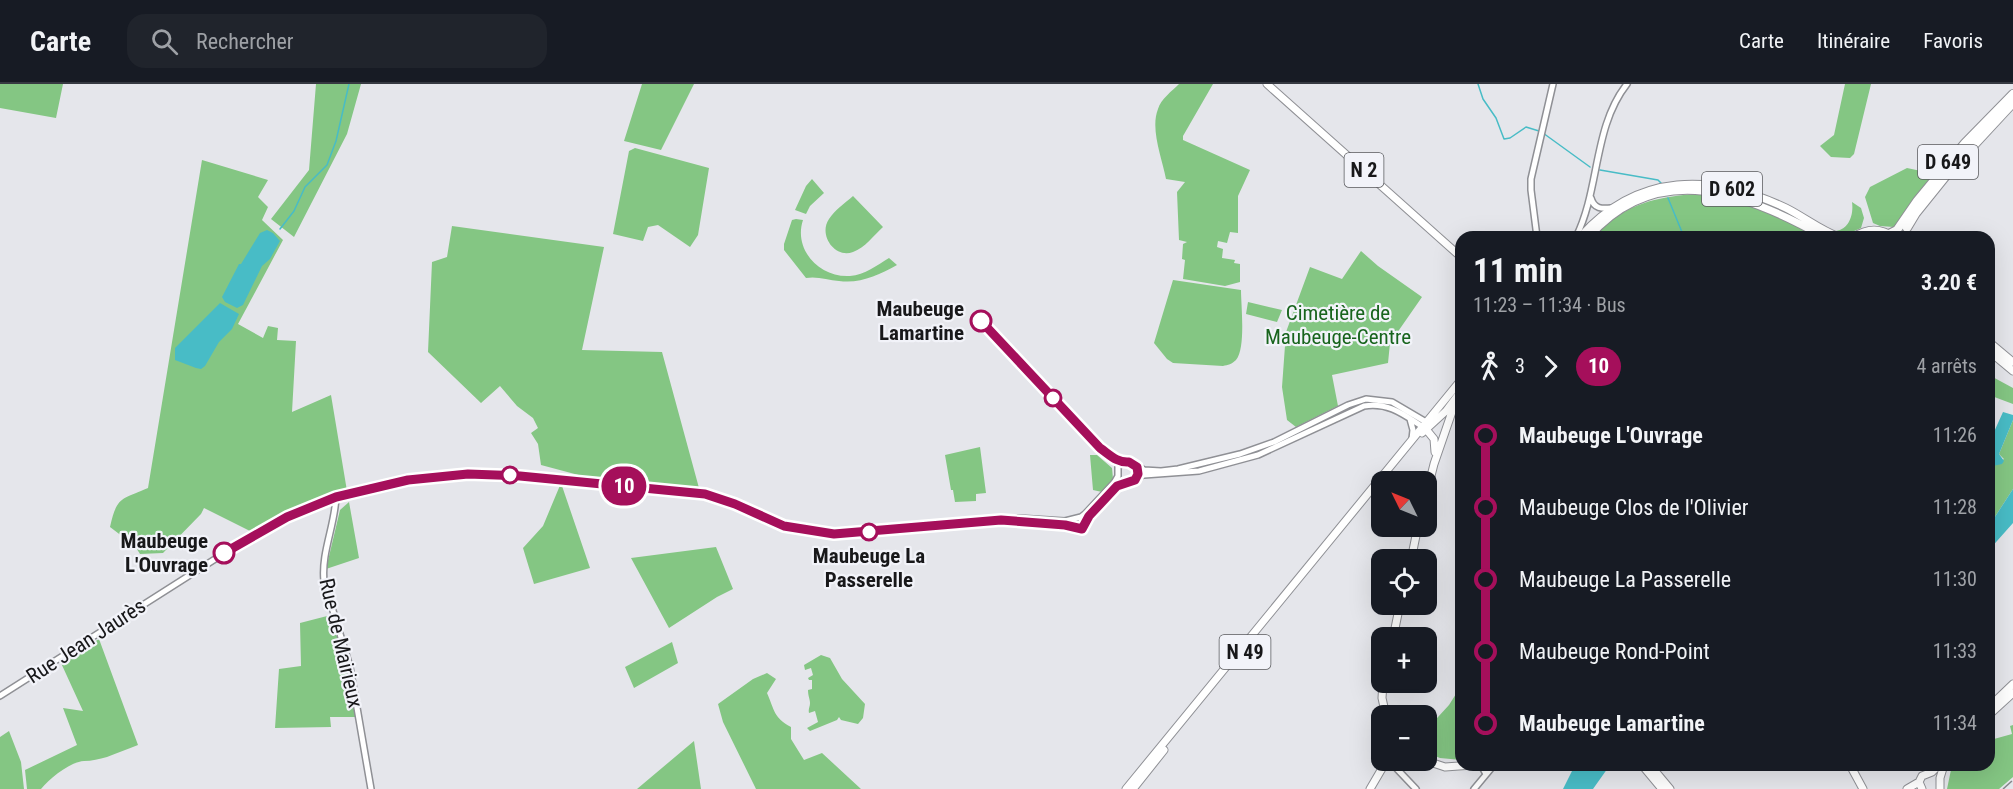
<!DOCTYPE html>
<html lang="fr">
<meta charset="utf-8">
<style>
:root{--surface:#171b24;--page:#20242c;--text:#f1f3f6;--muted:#9ea1a6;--line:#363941}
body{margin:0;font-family:"Roboto Condensed",sans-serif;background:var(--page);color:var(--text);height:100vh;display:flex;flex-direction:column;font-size:22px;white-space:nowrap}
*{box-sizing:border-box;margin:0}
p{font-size:20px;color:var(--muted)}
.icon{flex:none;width:33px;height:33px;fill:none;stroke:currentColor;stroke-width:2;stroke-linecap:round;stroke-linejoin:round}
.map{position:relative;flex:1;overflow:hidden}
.panel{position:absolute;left:1455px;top:147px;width:540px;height:540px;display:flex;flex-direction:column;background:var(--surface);border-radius:18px;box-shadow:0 6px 24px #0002}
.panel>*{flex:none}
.badge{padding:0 12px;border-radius:20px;font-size:21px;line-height:39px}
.needle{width:39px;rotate:313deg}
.fabs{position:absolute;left:1371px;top:387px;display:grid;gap:12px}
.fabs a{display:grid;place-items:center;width:66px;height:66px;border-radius:12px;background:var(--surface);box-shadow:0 6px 24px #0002;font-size:30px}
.map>.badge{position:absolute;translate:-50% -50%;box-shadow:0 0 0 3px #fff}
.legs{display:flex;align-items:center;gap:9px;height:66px;padding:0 18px;font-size:20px}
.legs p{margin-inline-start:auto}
.headline{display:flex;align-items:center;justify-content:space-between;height:102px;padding:0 18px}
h1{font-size:33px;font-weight:700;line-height:45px}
ul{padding:0 18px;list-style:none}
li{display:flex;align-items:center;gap:21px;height:72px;font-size:22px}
li i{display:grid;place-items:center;width:9px;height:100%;margin:0 8px;background:currentColor}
li i::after{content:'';width:15px;height:15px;margin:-8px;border:4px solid;border-radius:50%;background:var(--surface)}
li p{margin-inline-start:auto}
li:first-child i{background:linear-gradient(#0000 50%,currentColor 0)}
li:last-child i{background:linear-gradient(currentColor 50%,#0000 0)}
header{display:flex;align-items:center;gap:36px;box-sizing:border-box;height:84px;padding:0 30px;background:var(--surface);border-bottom:2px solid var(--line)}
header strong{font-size:28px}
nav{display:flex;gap:33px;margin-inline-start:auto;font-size:21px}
.search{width:420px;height:54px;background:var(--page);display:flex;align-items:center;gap:15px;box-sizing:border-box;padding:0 21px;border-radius:18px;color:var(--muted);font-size:22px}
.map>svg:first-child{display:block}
.green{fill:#84c683}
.water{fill:#48bcc6}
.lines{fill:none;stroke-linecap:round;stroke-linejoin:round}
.stream{stroke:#48bcc6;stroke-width:1.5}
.minor-casing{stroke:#8f9095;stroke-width:8}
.major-casing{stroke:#8f9095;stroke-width:9}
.highway-casing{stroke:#8f9095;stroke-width:10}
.minor{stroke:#fff;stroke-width:5}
.major{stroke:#fff;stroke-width:7}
.highway{stroke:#fff;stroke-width:8}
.rail{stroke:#858589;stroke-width:1.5;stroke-dasharray:12 6;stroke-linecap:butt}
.line-1-casing{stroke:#fff;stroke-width:14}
.line-1{stroke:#a50f5b;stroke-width:9}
.stop-1-dot{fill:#fff;stroke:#a50f5b;stroke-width:3}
.labels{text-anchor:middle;stroke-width:4.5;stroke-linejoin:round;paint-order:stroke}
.shield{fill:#f2f3f9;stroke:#595a5d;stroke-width:1.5}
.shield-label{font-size:20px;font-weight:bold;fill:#18181a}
.stop-label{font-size:21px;font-weight:bold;fill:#18181a;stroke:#f2f3f9;text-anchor:end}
.park-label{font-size:21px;fill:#18641d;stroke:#f2f3f9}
.street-label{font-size:21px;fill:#18181a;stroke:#f2f3f9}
</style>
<header>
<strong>Carte</strong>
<div class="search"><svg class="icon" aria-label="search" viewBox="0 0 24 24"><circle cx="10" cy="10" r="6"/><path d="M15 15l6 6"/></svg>Rechercher</div>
<nav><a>Carte</a><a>Itinéraire</a><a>Favoris</a></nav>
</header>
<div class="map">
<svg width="2013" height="705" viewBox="0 0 2013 705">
<rect width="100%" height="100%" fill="#e5e6eb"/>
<!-- green -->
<path class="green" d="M0,0h63l-7,34 -56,-10z
M316,0h45l-14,50 -53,103 -23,-18 38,-49z
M642,0h52l-33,66 -37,-9z
M1179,0h34l-30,52v4l67,30 -12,26v37l-8,-1 -3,11 -9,-2 -1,6 6,2 -1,9 13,2 -1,3 6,1v18l-15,4 -42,-7 2,-19 -3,-1 1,-15 4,-2 -8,-2 -2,-48 8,-10 -19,-3c-4,-21 -16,-50 -8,-70 3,-10 14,-18 21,-25z
M1845,0h26l-17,70 -4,4 -19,-1 -11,-11 14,-11z
M635,64l74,20 -11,67 -8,12 -32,-22 -10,2 -5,14 -30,-7 16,-83z
M202,76l66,20 -10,17 10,10 -6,13 21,20 -45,84 25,14 5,-12 10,2 -1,12 19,1 -4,71 39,-17 16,96 -64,24 -31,17 -48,-24 -3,6 -38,39 -23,1 -5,-8 -25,-19c7,-31 11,-27 38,-39z
M1907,84l14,3 9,8 -36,48 -14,-1 -7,-3 -8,-26 5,-10z
M812,95l12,14 -14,13 -4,8 -11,-4 11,-24z
M1693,110c46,4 84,21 124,43h-212l-6,-7c31,-27 55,-32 94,-36z
M853,112l30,31c-9,8 -18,21 -30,25 -18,7 -35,-17 -24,-33 6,-9 16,-16 24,-23z
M1852,118l9,6 3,10 -3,10 -16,7 -13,-4c16,1 22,-15 20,-29z
M796,135l7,1c-10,30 17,58 47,56 15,-1 27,-11 39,-18l8,7c-18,10 -37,19 -58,16 -11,-1 -22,-5 -33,-3l-22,-28v-6l8,-24z
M452,142l152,21 -22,103 80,2 37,136 -113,-11 -45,-12 -3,-21 -7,-11 7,-5 -5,-10 -16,-12 -17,-20 -19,17 -53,-51 4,-90 15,-5z
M1361,167l17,15 44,31 -32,46 -2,20 -56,12 6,31 -42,21 -9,-7 -5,-33 4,-55 24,-65 32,12z
M1173,196l68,10c0,16 5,58 -5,70 -4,4 -8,5 -13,6l-50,-3 -6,-4 -13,-16z
M1248,218l34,8 -5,12 -31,-8z
M1989,291l24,13v16l-24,-9z
M2013,336v69l-24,37v-52l4,-8 11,-7 -5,-5z
M980,363l6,46 -10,1v7l-21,1 -2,-12h-2l-6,-35z
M1090,371h7l15,13 1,11 -11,13 -9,-2z
M561,399l29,85 -56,16 -11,-36 20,-22z
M349,418l10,56 -33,11 14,-59z
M716,463l17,42 -16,8 -48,31 -38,-70z
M331,531l19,66 7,36h-27l1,10 -56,1 4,-59 22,-3 -1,-43z
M99,555l39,106c-10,4 -21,8 -31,12 -8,2 -15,4 -23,4 -14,1 -34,17 -43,28h-14l-2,-19 52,-25 -14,-37 20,3 -22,-48z
M672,558l6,21 -44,25 -9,-21z
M821,571l9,3 12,21 23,25 -2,14 -5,6 -17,-4 -2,-3 -2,3 -27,11 -3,-3 11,-6 -3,-11 -6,2c-1,-4 1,-6 1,-10 0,-4 -2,-7 -2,-13l4,-1v-9h-3l-1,-2 5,-3 -2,-7 -6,2 -1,-5z
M767,589l9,6 -9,14c8,18 6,24 24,34v12l13,21 18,-7 39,36h-105l-33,-67 -5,-18 35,-25z
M1461,602v74l-21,-2 -10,-4v-18l-3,-3v-4l22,-24z
M2013,641v52l-14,12h-52l5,-24h37v-37h3l2,11 18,-5 -2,-8z
M9,647l12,31 3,27h-24v-52z
M694,657l7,48h-64z"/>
<!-- water -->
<path class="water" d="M267,146l6,3 7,8 -10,18 -8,7 -19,39 -6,3 -12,-6 -3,-5 17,-33h2l19,-31z
M220,219l19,11 -7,15 -13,13 -14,24 -4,3 -5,-1 -21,-8v-12z
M2003,328l10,3v5l-14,34 5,7 -2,3 -9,2 -4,8v-31z
M2013,405v34l-24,27v-24z
M1575,681h35l-17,24h-30z"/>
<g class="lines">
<!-- stream -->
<path class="stream" d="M1478,0l5,15 13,19 8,21 6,-1 16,-11 13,4
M1543,49l47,34
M1600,86l58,10 3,3
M1668,114l16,39
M280,145l14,-18 11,-24 22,-22 9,-24 13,-57"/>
<!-- minor casing -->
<g class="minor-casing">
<path id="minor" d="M1591,114c3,11 11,11 20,10
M1537,153l-6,-47v-11l22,-95
M1576,153c24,-48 17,-110 51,-153
M1410,335l3,11 -1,9
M336,413c-1,28 -15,56 -12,84l26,86 21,122
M1023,437l42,4 16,4 8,-13 28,-30 15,-4 5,-5 7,-2 55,-4 59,-16 106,-49c24,-4 39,8 59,21
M0,612l259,-165 46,-22 51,-18 68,-14 55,-3 41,2 185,18 30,10 49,22 50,8 184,-16 47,3 16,-4 5,-4 28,-30 4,-7v-9l5,-5 9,1 12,7 17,1 17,-2 62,-15 34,-12 74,-37 18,-6 26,3 34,20
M1394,676l3,9 19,20
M1481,681l5,9
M1474,705l20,-24"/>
</g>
<!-- major casing -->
<g class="major-casing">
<path id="major" d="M1267,0l194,173
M1580,153c58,-65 132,-64 206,-29 18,9 34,22 53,29
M1589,153c69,-79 159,-43 235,0
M1854,153c13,-9 27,-9 40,0
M1989,258l24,20
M1989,267l24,20
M1425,344l9,11 1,13
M1422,349l24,-22 15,-20
M1426,412l8,-32 20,-58
M1411,476l7,-34
M1393,554l7,-34
M1383,598l-1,16 4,18
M1989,623l24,-23
M1989,631l24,-22
M1424,676l21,7 28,-2
M1642,681l20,24
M1650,681l20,24
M1850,681l13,24
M1126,705l335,-409
M1133,705l31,-39
M1370,705l17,-29
M1907,705l12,-7
M1922,705l-3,-7 3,-6 10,-4 7,-7
M1940,705v-11l4,-13"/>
</g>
<!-- highway casing -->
<g class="highway-casing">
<path id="highway" d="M1907,144l9,-15 33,-41 64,-69
M1889,150l8,-4 20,-29 48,-58 48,-49"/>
</g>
<!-- minor -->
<use href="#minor" class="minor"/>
<!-- major -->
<use href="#major" class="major"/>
<!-- highway -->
<use href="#highway" class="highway"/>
<!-- rail -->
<path class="rail" d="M2003,705l10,-9"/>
</g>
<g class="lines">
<!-- line-1 casing -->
<g class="line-1-casing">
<path id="line-1" d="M224,469l63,-36 49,-20 72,-17 60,-6 52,2 185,18 30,10 49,22 50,8 167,-14 64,5 17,4 7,-13 28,-30 18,-6 3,-6 -1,-7 -8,-5c-12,1 -19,-7 -29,-14l-119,-127"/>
</g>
<!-- line-1 -->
<use href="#line-1" class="line-1"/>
</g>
<!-- markers -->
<g class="stop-1-dot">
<circle cx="981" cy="237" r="10"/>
<circle cx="1053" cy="314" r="8"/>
<circle cx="510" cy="391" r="8"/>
<circle cx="869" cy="448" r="8"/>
<circle cx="224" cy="469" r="10"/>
</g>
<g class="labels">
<!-- shield labels -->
<g class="shield">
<rect x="1918" y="61" width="60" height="34" rx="4.5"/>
<rect x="1344.5" y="69" width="39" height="34" rx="4.5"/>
<rect x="1702" y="88" width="60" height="34" rx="4.5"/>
<rect x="1219.5" y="551" width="51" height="34" rx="4.5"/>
</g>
<g class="shield-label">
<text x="1948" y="85">D 649</text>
<text x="1364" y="93">N 2</text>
<text x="1732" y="112">D 602</text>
<text x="1245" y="575">N 49</text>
</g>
<!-- stop labels -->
<g class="stop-label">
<text x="964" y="232">Maubeuge<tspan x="964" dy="24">Lamartine</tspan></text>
<text x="208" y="464">Maubeuge<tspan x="208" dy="24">L'Ouvrage</tspan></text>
<text x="869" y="479" text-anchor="middle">Maubeuge La<tspan x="869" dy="24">Passerelle</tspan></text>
</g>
<!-- park labels -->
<g class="park-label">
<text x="1338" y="236">Cimetière de<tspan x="1338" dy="24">Maubeuge-Centre</tspan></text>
</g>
<!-- street labels -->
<g class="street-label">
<text transform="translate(86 557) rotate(-33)" y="7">Rue Jean Jaurès</text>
<text transform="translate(341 559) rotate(77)" y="7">Rue de Mairieux</text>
</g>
</g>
</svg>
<div class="fabs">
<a><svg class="needle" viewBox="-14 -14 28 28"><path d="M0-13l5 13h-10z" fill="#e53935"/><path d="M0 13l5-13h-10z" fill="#9ea1a6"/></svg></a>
<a><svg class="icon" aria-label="locate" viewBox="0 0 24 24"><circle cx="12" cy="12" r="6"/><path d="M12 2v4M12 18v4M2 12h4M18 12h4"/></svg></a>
<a>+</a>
<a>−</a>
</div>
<b class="badge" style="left:624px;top:402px;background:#a50f5b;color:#fff">10</b>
<section class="panel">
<div class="headline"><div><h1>11 min</h1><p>11:23 – 11:34 · Bus</p></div><b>3.20 €</b></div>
<div class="legs"><svg class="icon" aria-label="walk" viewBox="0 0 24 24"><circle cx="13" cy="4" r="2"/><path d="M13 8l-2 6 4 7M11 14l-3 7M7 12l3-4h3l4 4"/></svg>3<svg class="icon" aria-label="forward" viewBox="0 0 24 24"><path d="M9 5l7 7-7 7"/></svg><b class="badge" style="background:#a50f5b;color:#fff">10</b><p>4 arrêts</p></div>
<ul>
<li><i style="color:#a50f5b"></i><b>Maubeuge L'Ouvrage</b><p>11:26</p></li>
<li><i style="color:#a50f5b"></i><span>Maubeuge Clos de l'Olivier</span><p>11:28</p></li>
<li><i style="color:#a50f5b"></i><span>Maubeuge La Passerelle</span><p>11:30</p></li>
<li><i style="color:#a50f5b"></i><span>Maubeuge Rond-Point</span><p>11:33</p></li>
<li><i style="color:#a50f5b"></i><b>Maubeuge Lamartine</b><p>11:34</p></li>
</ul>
</section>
</div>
